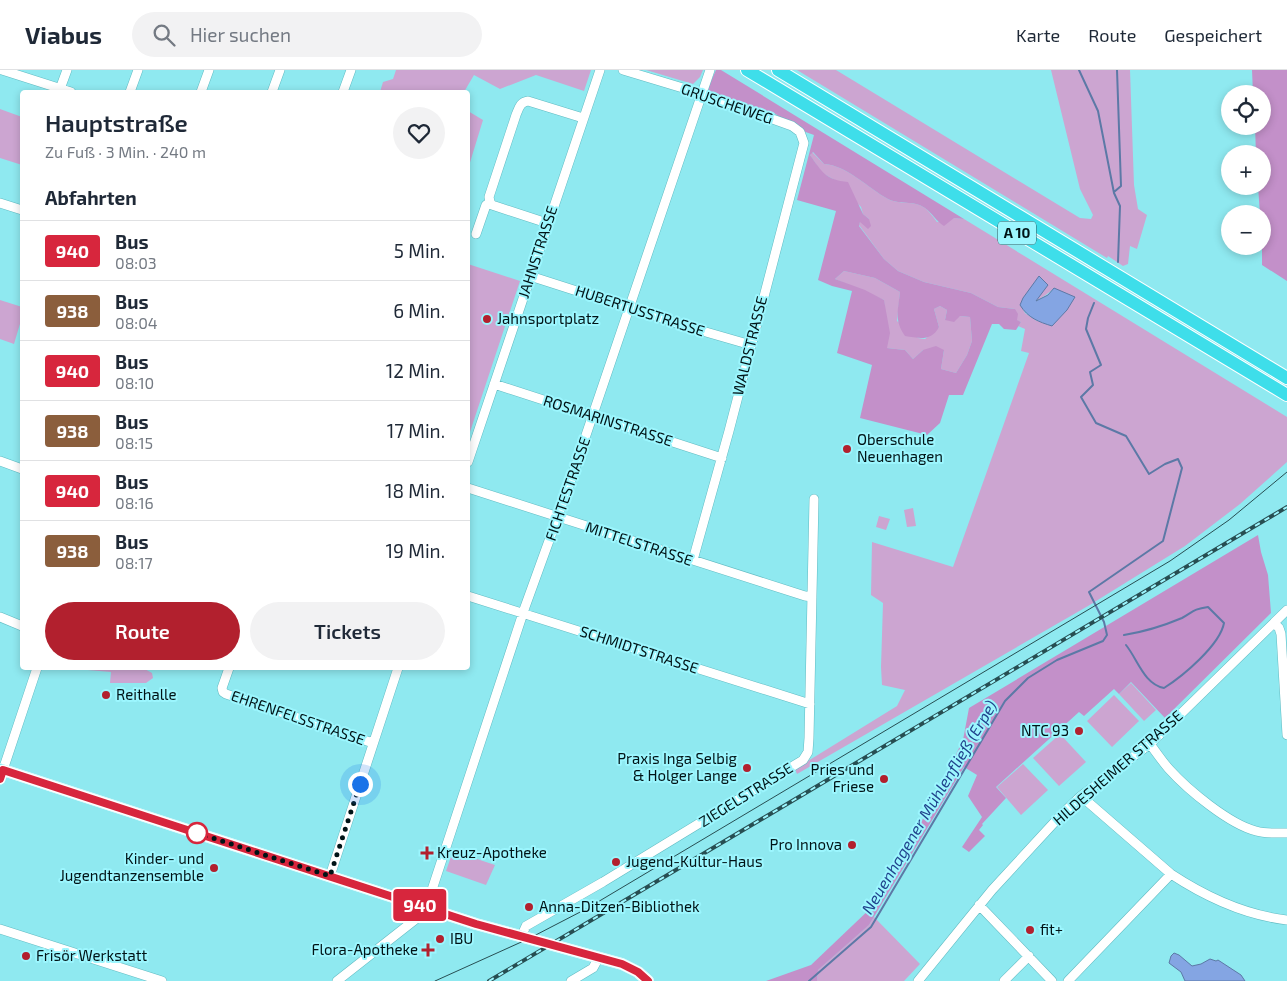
<!DOCTYPE html>
<html lang="de">
<meta charset="utf-8">
<style>
:root{--surface:#fff;--page:#f2f2f3;--text:#1f2937;--muted:#747a83;--line:#e0e1e3;--accent:#b2202e}
body{margin:0;font-family:"Exo 2",sans-serif;background:var(--page);color:var(--text);height:100vh;display:flex;flex-direction:column;font-size:19px;white-space:nowrap}
*{box-sizing:border-box;margin:0}
p{font-size:16px;color:var(--muted)}
.icon{flex:none;width:28px;height:28px;fill:none;stroke:currentColor;stroke-width:2;stroke-linecap:round;stroke-linejoin:round}
.map{position:relative;flex:1;overflow:hidden}
.drawer{position:absolute;left:20px;top:20px;width:450px;height:580px;display:flex;flex-direction:column;background:var(--surface);border-radius:5px;box-shadow:0 2px 8px #0003}
.drawer>*{flex:none}
.badge{padding:0 10px;border-radius:4px;font-size:18px;line-height:32px}
.tools{position:absolute;left:1221px;top:15px;display:grid;gap:10px}
.tools a{display:grid;place-items:center;width:50px;height:50px;border-radius:50%;background:var(--surface);box-shadow:0 2px 8px #0003;font-size:25px}
.you{position:absolute;width:25px;height:25px;margin:-12px;border:4px solid #fff;border-radius:50%;background:#1a73e8;box-shadow:0 0 0 8px #1a73e833}
.map>.badge{position:absolute;translate:-50% -50%;box-shadow:0 0 0 2px #fff}
h2{padding:0 25px;font-size:19px;line-height:45px}
.round{display:grid;place-items:center;flex:none;width:52px;height:52px;border-radius:26px;background:var(--page)}
.summary{display:flex;align-items:center;justify-content:space-between;height:85px;padding:0 25px}
h1{font-size:24px;font-weight:600;line-height:38px}
.action{display:flex;gap:10px;margin-top:auto;padding:10px 25px}
.action a{flex:1;height:58px;border-radius:30px;background:var(--accent);color:#fff;font-size:20px;font-weight:600;line-height:58px;text-align:center}
.action a+a{background:var(--page);color:var(--text)}
ul{padding:0;list-style:none}
li{display:flex;align-items:center;gap:15px;height:60px;padding:0 25px;border-top:1px solid var(--line)}
li div{flex:1}
li b{display:block;font-size:19px}
li em{font-style:normal}
li .badge{min-width:55px;font-weight:700;text-align:center}
header{display:flex;align-items:center;gap:30px;box-sizing:border-box;height:70px;padding:0 25px;background:var(--surface);border-bottom:1px solid var(--line)}
header strong{font-size:24px}
nav{display:flex;gap:28px;margin-inline-start:auto;font-size:18px}
.search{width:350px;height:45px;background:var(--page);display:flex;align-items:center;gap:12px;box-sizing:border-box;padding:0 18px;border-radius:28px;color:var(--muted);font-size:19px}
.map>svg:first-child{display:block}
.green{fill:#cca5d1;fill-rule:evenodd}
.forest{fill:#c390c9;fill-rule:evenodd}
.water{fill:#84a5e3;stroke:#5c79a6}
.lines{fill:none;stroke-linecap:round;stroke-linejoin:round}
.stream{stroke:#5c79a6;stroke-width:2}
.minor-casing{stroke:#61bbc2;stroke-width:10}
.major-casing{stroke:#fff;stroke-width:12}
.highway-casing{stroke:#fff;stroke-width:14}
.minor{stroke:#fff;stroke-width:9}
.major{stroke:#8bebf2;stroke-width:11}
.highway{stroke:#3edeea;stroke-width:12}
.tram{stroke:#274e52;stroke-width:1}
.rail-casing{stroke:#274e52;stroke-width:4}
.rail{stroke:#9cf6fe;stroke-width:2;stroke-dasharray:5.5;stroke-linecap:butt}
.line-casing{stroke:#fff;stroke-width:11}
.line{stroke:#d7263d;stroke-width:8}
.walk{stroke:#001316;stroke-width:5;stroke-dasharray:0 9}
.poi-dot{fill:#b2202e;stroke:#9cf6fe;stroke-width:2}
.stop-dot{fill:#fff;stroke:#d7263d;stroke-width:2.5}
.labels{text-anchor:middle;stroke-width:4;stroke-linejoin:round;paint-order:stroke}
.shield{fill:#9cf6fe;stroke:#2f575c;stroke-width:1}
.shield-label{font-size:14px;font-weight:bold;fill:#001316}
.street-label{font-size:15px;fill:#001316;stroke:#9cf6fe}
.poi-label{font-size:15px;fill:#001316;stroke:#9cf6fe;text-anchor:start}
.water-label{font-size:16px;font-style:italic;fill:#21448d;stroke:#9cf6fe}
</style>
<header>
<strong>Viabus</strong>
<div class="search"><svg class="icon" aria-label="search" viewBox="0 0 24 24"><circle cx="10" cy="10" r="6"/><path d="M15 15l6 6"/></svg>Hier suchen</div>
<nav><a>Karte</a><a>Route</a><a>Gespeichert</a></nav>
</header>
<div class="map">
<svg width="1287" height="911" viewBox="0 0 1287 911">
<rect width="100%" height="100%" fill="#8fe9f0"/>
<!-- green -->
<path class="green" d="M396,0h195l-7,21 -48,-16 -36,14 -26,-14 -10,17h-84l3,-10 10,-3z
M646,0h57l-3,7 -7,7z
M797,0h39l244,148 11,1 2,-4 -13,-26 -29,-119h79l4,115 4,24 9,6 -10,34 -7,-3 -2,18 -5,2 -15,-10 -1,2z
M0,39l22,8v48l-22,-7z
M468,41l15,9 -15,49z
M812,82l12,12c22,1 44,24 64,35 11,6 26,1 37,9 4,3 9,10 12,14l17,-4 10,1 323,198v45l-47,42 -55,42 -97,60 -291,168 -2,-5 102,-63 8,-16 -23,-5 -1,-18 2,-64 -12,-8 1,-53 81,25 76,-214 -8,-2 4,-22 -7,-3 3,-4 -5,-2 -1,-11 -17,-2 -27,-14 -47,-11 -26,-11 -14,-12 -25,-34 1,-3 9,-3 -6,-5 -2,-7 -26,-27 -13,-7 -12,-18zM1054,218l-17,33 -12,-8 -4,-8c13,-3 23,-7 33,-17z
M468,194l52,17 -52,157z
M844,201l31,7 25,14 -3,29 21,17 7,1 14,-12 -5,-18 6,-3 7,4 -2,10 15,-4 10,1 2,24 -5,14 -11,18 -15,-4 3,-19h-21l-10,9 -8,-9 -18,-2 -3,-48 -49,-21z
M0,230l22,7v10l-8,27 -14,-5z
M913,438l3,18 -9,1 -3,-17z
M879,446l11,3 -4,11 -10,-3z
M64,598h79l9,5 1,5 -7,5h-36l1,-11z
M1131,613l25,27 -12,11 -25,-27z
M1114,625l25,26 -27,26 -25,-26z
M1060,664l26,28 -27,24 -26,-28z
M1023,694l25,26 -27,25 -24,-28z
M453,781l42,14 -9,20 -40,-14z
M874,847l46,47 -16,17h-87l1,-11 51,-45z"/>
<!-- forest -->
<path class="forest" d="M716,0h5l243,149 -10,-1 -10,8c-8,-5 -12,-13 -19,-18 -11,-8 -26,-3 -37,-9 -20,-11 -42,-34 -64,-35l-11,-12 -3,3c12,17 16,25 38,27l15,32 6,5 2,7 -3,3 -8,-7 -1,4 25,33 14,12 26,11 47,11 27,14 17,2 3,5 -1,6 4,2 -5,8 -12,-1 -5,-5h-7l-29,71h-14l-9,28 -13,12 -67,-17 12,-53 -35,-12 15,-62 -20,-5 -14,-6 18,-69 -39,-11 17,-65 -14,-5 -26,-17 -63,-20 -4,-3zM844,201l31,7 25,14c-2,18 -6,29 5,44 14,2 26,6 34,-9l-5,-18 6,-3 7,4 -2,10 9,2 6,-6 10,1 2,24 -5,14 -11,18 -15,-4 3,-19 -8,-4 -13,4 -10,9 -8,-9 -18,-2 3,-15 -6,-33 -19,-10 -30,-11z
M1252,0h35v211l-25,-16v-51h-2l-2,-28h4v-32h-6l-1,-28h7v-32h-9z
M1258,465l3,17 7,23 3,38 -106,105 -34,-36 -12,12 -5,-5 -30,27 -5,-4 -83,75 10,11 -24,26 1,1 -4,5 6,6 -16,16 -7,-5 20,-30 -14,-21 9,-21 -13,-8 -95,158 -51,45 -1,11h-51l45,-16 63,-60 59,-104 30,-61 6,-32z"/>
<!-- water -->
<path class="water" d="M1039,206l9,9 -12,16 12,-6 6,-7 21,9 -8,13 -15,16c-13,-4 -24,-8 -32,-21l3,-7z
M1174,883l5,2 13,11 9,-2 9,-5 6,2 2,-1 23,15 4,6h-60l-4,-9 -12,-9 2,-7z"/>
<g class="lines">
<!-- stream -->
<path class="stream" d="M1079,0l19,41 16,82 6,13 -2,56
M1114,122l7,-6 -4,-116
M1124,565c19,-3 39,-9 58,-17 11,-6 11,-9 26,-11l16,16c-4,22 -41,53 -60,65 -20,-4 -26,-28 -38,-43
M809,911l62,-54 134,-226 23,-23 29,-18 46,-19 4,-6 -3,-13 -15,-30 74,-51 19,-73 -4,-9 -13,5 -16,10 -23,-38 -30,-13 -15,-26 12,-12 -3,-13 11,-7 -15,-36 2,-11 6,-15"/>
<!-- minor casing -->
<g class="minor-casing">
<path id="minor" d="M2,0l69,22
M623,0l83,25 86,31 8,6 4,11 -75,288 -36,129
M60,19l7,-19
M130,22l8,-22
M201,22l8,-22
M272,22l8,-22
M343,22l8,-22
M0,133l22,7
M547,153l-55,-18 -2,-3 -1,-5 27,-82c3,-7 4,-13 12,-14l55,17
M476,164l10,-29 4,-3
M530,206l162,52 59,17
M494,314l228,74
M0,391l22,8
M468,392l132,-392
M468,418l337,108 7,1
M468,526l342,108
M0,547l22,9
M1274,553l5,5 2,6 6,101
M229,598l-7,20 1,4 3,2 147,49
M1150,674c6,8 12,17 19,25 19,21 60,55 87,62 10,3 21,2 31,2
M0,709l37,-111
M1081,726l90,78c35,23 73,41 116,46
M330,806l68,-208
M979,835l73,76
M0,859l162,52
M521,867l5,-11 77,-44 200,-122 5,-8 1,-14 5,-239
M337,911l84,-66 5,-7 99,-301 42,-116 143,-421
M571,911l22,-13 6,-11
M918,911l74,-91 70,-76 19,-18 69,-52 137,-134
M1004,911l25,-25
M1068,911l103,-107"/>
</g>
<!-- major casing -->
<g class="major-casing">
<path id="major" d="M0,699l476,155 146,40 16,8 10,9"/>
</g>
<!-- highway casing -->
<g class="highway-casing">
<path id="highway" d="M747,0l540,325
M778,0l509,308"/>
</g>
<!-- minor -->
<use href="#minor" class="minor"/>
<!-- major -->
<use href="#major" class="major"/>
<!-- highway -->
<use href="#highway" class="highway"/>
<!-- tram -->
<path class="tram" d="M435,911l93,-42 58,-30 584,-348 59,-41 58,-48"/>
<!-- rail casing -->
<g class="rail-casing">
<path id="rail" d="M489,911l798,-474"/>
</g>
<!-- rail -->
<use href="#rail" class="rail"/>
</g>
<g class="lines">
<!-- line casing -->
<g class="line-casing">
<path id="line" d="M0,709l3,-9 473,154 146,40 16,8 10,9"/>
</g>
<!-- line -->
<use href="#line" class="line"/>
<!-- walk -->
<path class="walk" d="M197,763l133,43 30,-92"/>
</g>
<!-- markers -->
<g class="poi-dot">
<circle cx="487" cy="249" r="5"/>
<circle cx="847" cy="379" r="5"/>
<circle cx="106" cy="625" r="5"/>
<circle cx="1079" cy="661" r="5"/>
<circle cx="747" cy="698" r="5"/>
<circle cx="884" cy="709" r="5"/>
<circle cx="852" cy="775" r="5"/>
<path d="M424.5 775.5h5v5h5v5h-5v5h-5v-5h-5v-5h5z"/>
<circle cx="616" cy="792" r="5"/>
<circle cx="214" cy="798" r="5"/>
<circle cx="529" cy="837" r="5"/>
<circle cx="1030" cy="860" r="5"/>
<circle cx="440" cy="869" r="5"/>
<path d="M425.5 872.5h5v5h5v5h-5v5h-5v-5h-5v-5h5z"/>
<circle cx="26" cy="886" r="5"/>
</g>
<circle class="stop-dot" cx="197" cy="763" r="10"/>
<g class="labels">
<!-- shield labels -->
<rect class="shield" x="998" y="151.5" width="38" height="23" rx="4"/>
<g class="shield-label">
<text x="1017" y="168">A 10</text>
</g>
<!-- street labels -->
<g class="street-label">
<text transform="translate(727 34) rotate(19)" y="5">GRUSCHEWEG</text>
<text transform="translate(538 182) rotate(-72)" y="5">JAHNSTRASSE</text>
<text transform="translate(640 241) rotate(18)" y="5">HUBERTUSSTRASSE</text>
<text transform="translate(750 276) rotate(-76)" y="5">WALDSTRASSE</text>
<text transform="translate(608 351) rotate(18)" y="5">ROSMARINSTRASSE</text>
<text transform="translate(568 419) rotate(-71)" y="5">FICHTESTRASSE</text>
<text transform="translate(639 474) rotate(18)" y="5">MITTELSTRASSE</text>
<text transform="translate(639 580) rotate(18)" y="5">SCHMIDTSTRASSE</text>
<text transform="translate(298 648) rotate(19)" y="5">EHRENFELSSTRASSE</text>
<text transform="translate(1118 698) rotate(-41)" y="5">HILDESHEIMER STRASSE</text>
<text transform="translate(746 725) rotate(-32)" y="5">ZIEGELSTRASSE</text>
</g>
<!-- poi labels -->
<g class="poi-label">
<text x="497" y="254">Jahnsportplatz</text>
<text x="857" y="375">Oberschule<tspan x="857" dy="17">Neuenhagen</tspan></text>
<text x="116" y="630">Reithalle</text>
<text x="1069" y="666" text-anchor="end">NTC 93</text>
<text x="737" y="694" text-anchor="end">Praxis Inga Selbig<tspan x="737" dy="17">&amp; Holger Lange</tspan></text>
<text x="874" y="705" text-anchor="end">Pries und<tspan x="874" dy="17">Friese</tspan></text>
<text x="842" y="780" text-anchor="end">Pro Innova</text>
<text x="437" y="788">Kreuz-Apotheke</text>
<text x="204" y="794" text-anchor="end">Kinder- und<tspan x="204" dy="17">Jugendtanzensemble</tspan></text>
<text x="626" y="797">Jugend-Kultur-Haus</text>
<text x="539" y="842">Anna-Ditzen-Bibliothek</text>
<text x="1040" y="865">fit+</text>
<text x="450" y="874">IBU</text>
<text x="418" y="885" text-anchor="end">Flora-Apotheke</text>
<text x="36" y="891">Frisör Werkstatt</text>
</g>
<!-- water labels -->
<g class="water-label">
<text transform="translate(929 737) rotate(-59)" y="6">Neuenhagener Mühlenfließ (Erpe)</text>
</g>
</g>
</svg>
<div class="tools">
<a><svg class="icon" aria-label="locate" viewBox="0 0 24 24"><circle cx="12" cy="12" r="6"/><path d="M12 2v4M12 18v4M2 12h4M18 12h4"/></svg></a>
<a>+</a>
<a>−</a>
</div>
<div class="you" style="left:360px;top:714px"></div>
<b class="badge" style="left:420px;top:835px;background:#d7263d;color:#fff">940</b>
<section class="drawer">
<div class="summary"><div><h1>Hauptstraße</h1><p>Zu Fuß · 3 Min. · 240 m</p></div><a class="round"><svg class="icon" aria-label="heart" viewBox="0 0 24 24"><path d="M12 20l-8-8c-3-5 5-10 8-4 3-6 11-1 8 4z"/></svg></a></div>
<h2>Abfahrten</h2>
<ul>
<li><span class="badge" style="background:#d7263d;color:#fff">940</span><div><b>Bus</b><p>08:03</p></div><em>5 Min.</em></li>
<li><span class="badge" style="background:#8b5e3c;color:#fff">938</span><div><b>Bus</b><p>08:04</p></div><em>6 Min.</em></li>
<li><span class="badge" style="background:#d7263d;color:#fff">940</span><div><b>Bus</b><p>08:10</p></div><em>12 Min.</em></li>
<li><span class="badge" style="background:#8b5e3c;color:#fff">938</span><div><b>Bus</b><p>08:15</p></div><em>17 Min.</em></li>
<li><span class="badge" style="background:#d7263d;color:#fff">940</span><div><b>Bus</b><p>08:16</p></div><em>18 Min.</em></li>
<li><span class="badge" style="background:#8b5e3c;color:#fff">938</span><div><b>Bus</b><p>08:17</p></div><em>19 Min.</em></li>
</ul>
<div class="action"><a>Route</a><a>Tickets</a></div>
</section>
</div>
